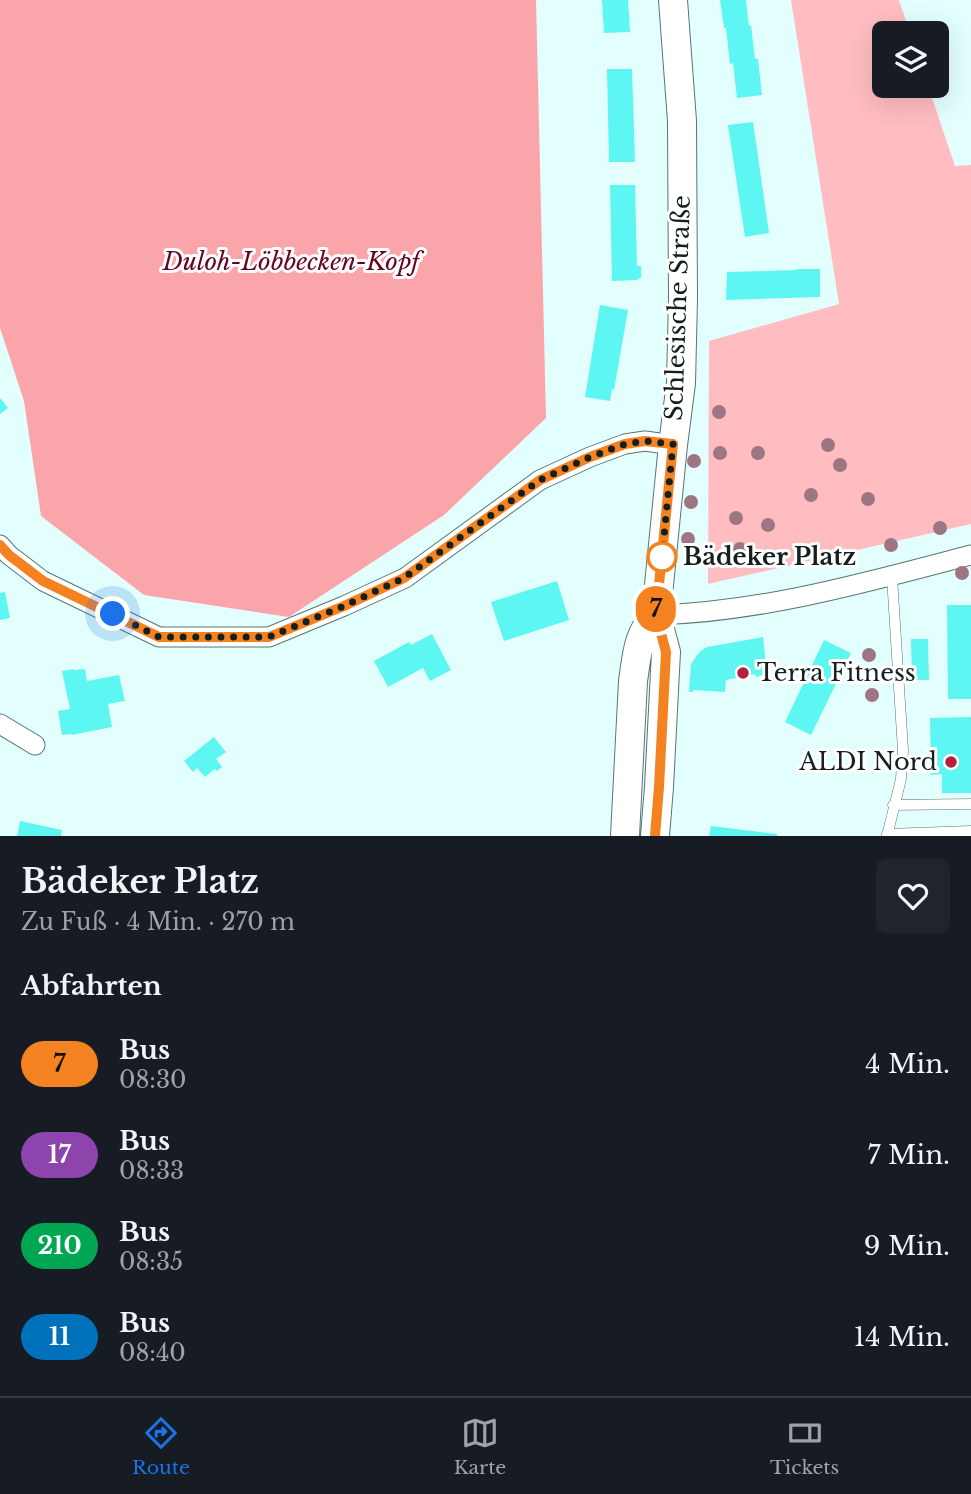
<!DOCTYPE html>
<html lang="de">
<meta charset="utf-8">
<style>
:root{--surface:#171b24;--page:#20242c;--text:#f1f3f6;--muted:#9ea1a6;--line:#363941;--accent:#1a73e8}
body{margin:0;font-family:"Libre Baskerville",serif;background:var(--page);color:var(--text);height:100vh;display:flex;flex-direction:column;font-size:26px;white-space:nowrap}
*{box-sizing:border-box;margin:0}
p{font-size:23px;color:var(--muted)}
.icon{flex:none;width:38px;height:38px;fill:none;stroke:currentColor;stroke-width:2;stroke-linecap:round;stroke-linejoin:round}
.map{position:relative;height:836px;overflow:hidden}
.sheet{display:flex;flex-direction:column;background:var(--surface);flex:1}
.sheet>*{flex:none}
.badge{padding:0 14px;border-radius:23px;font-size:24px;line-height:46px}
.fabs{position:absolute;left:872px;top:21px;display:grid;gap:14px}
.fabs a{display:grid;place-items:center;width:77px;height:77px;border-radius:10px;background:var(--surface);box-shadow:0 7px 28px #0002;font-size:35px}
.you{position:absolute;width:35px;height:35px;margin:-18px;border:5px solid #fff;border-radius:50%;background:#1a73e8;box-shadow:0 0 0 10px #1a73e833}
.map>.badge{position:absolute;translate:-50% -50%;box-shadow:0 0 0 4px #fff}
h2{padding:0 21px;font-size:26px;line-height:63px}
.round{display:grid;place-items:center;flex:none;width:74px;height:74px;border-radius:10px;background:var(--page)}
.head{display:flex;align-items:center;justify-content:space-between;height:119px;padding:0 21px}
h1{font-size:33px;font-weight:700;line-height:52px}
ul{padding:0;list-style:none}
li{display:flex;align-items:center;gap:21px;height:91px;padding:0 21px}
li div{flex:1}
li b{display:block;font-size:26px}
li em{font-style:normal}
li .badge{min-width:77px;font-weight:700;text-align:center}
.menu{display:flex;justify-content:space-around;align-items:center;height:98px;border-top:2px solid var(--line);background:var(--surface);font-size:19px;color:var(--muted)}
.menu a{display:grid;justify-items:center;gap:4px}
.menu .on{color:var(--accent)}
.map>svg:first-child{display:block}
.green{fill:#ffbdc1}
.forest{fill:#faa5aa}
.building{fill:#5ef6f2}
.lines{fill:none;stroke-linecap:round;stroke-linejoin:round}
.service-casing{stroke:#567574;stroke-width:11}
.minor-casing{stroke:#567574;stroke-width:21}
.secondary-casing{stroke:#567574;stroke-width:30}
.service{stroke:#fff;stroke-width:10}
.minor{stroke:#fff;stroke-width:19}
.secondary{stroke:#fff;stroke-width:28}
.tree{fill:#9e7683}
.line-casing{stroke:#fff;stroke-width:16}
.line{stroke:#f58220;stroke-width:10}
.walk{stroke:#13201f;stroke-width:7;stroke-dasharray:0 12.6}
.stop-dot{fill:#fff;stroke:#f58220;stroke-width:3.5}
.poi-dot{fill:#b32141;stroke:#fff;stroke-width:2.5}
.labels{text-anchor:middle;stroke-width:6;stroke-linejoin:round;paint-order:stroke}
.park-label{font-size:24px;font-style:italic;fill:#66061f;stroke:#fff}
.street-label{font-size:24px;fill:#13201f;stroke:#fff}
.stop-label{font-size:24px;font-weight:bold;fill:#13201f;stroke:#fff;text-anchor:start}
.poi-label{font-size:24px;fill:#13201f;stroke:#fff;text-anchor:start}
</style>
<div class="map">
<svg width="971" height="836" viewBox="0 0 971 836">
<rect width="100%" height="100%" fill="#e3fffd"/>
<!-- green -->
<path class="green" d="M791,0h108l11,33h-26v53h44l27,80 16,-1v359l-263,60 1,-243 130,-37z"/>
<!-- forest -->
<path class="forest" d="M0,0h536l10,418 -102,97 -155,102 -145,-22 -103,-79 -17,-115 -24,-73z"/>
<!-- building -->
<path class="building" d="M602,0h26l2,32 -26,1z
M720,0h26l3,26 2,-1 4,34h3l4,36 -25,3 -4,-35 -3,1 -4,-36h-2z
M607,69h25l3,93h-26z
M753,122l16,111 -24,4 -17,-112z
M610,185h25l2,81h4v12l-3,1v1l-26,1z
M797,269h23v28l-94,3 1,-28 69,-2z
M600,305l28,5 -14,80 -2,-1 -2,12 -25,-4z
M0,398l8,10 -8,6z
M557,581l12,39 -65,21 -13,-39z
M5,592l5,26 -10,2v-27z
M947,605h24v94h-23z
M432,634l19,36 -21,11 -7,-13 -35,19 -14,-26 35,-19 2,3z
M763,637l4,37 -11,3 -1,-3 -29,6 -1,12 -32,-2v2h-4l2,-28 6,-9 5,-5 5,-3z
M911,639h17l1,41h-17z
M824,640l27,13 -40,82 -26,-13z
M74,669v1l11,-1 2,12 32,-6 6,26 -17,3 4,23 -40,8v-1l-10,1 -4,-24 12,-2 -8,-38z
M971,717v76h-29v-19l-11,1 -1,-57z
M214,737l12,15 -10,7 6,8 -5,4 -2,-2 -10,8 -8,-9 -4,4 -9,-11z
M20,821l42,9 -1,6h-44z
M711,826l66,8v2h-68z"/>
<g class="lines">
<!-- service casing -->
<g class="service-casing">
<path id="service" d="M893,805l78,-1
M887,834l84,-3
M887,836l14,-57 2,-29 -11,-173"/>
</g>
<!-- minor casing -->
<g class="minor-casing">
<path id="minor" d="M0,545l9,10 34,26 116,56h110l75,-31 61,-28 135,-98 50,-23 35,-13 20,-3 28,4
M656,615c106,-3 212,-33 315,-60
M0,724l35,21"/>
</g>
<!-- secondary casing -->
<g class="secondary-casing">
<path id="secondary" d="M625,836l8,-155c4,-26 4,-46 23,-66
M655,836l4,-49 7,-135 -10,-37 17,-170 8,-62 2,-84 -1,-178 -9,-121"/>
</g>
<!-- service -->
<use href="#service" class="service"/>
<!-- minor -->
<use href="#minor" class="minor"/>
<!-- secondary -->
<use href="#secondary" class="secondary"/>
</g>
<!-- trees -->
<g class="tree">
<circle cx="719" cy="412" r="7"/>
<circle cx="828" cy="445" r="7"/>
<circle cx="720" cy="453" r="7"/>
<circle cx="758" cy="453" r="7"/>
<circle cx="694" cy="461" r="7"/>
<circle cx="840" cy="465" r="7"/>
<circle cx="811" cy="495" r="7"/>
<circle cx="868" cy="499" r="7"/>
<circle cx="691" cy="502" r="7"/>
<circle cx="736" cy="518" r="7"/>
<circle cx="768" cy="525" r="7"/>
<circle cx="940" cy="528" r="7"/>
<circle cx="688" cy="539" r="7"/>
<circle cx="891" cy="545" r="7"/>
<circle cx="740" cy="549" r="7"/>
<circle cx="962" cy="573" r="7"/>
<circle cx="869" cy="655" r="7"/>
<circle cx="872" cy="695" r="7"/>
</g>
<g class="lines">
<!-- line casing -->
<g class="line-casing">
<path id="line" d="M0,545l9,10 34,26 116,56h110l75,-31 60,-28 136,-98 50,-23 35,-13 20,-3 28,3 -17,171 10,37 -7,135 -4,49"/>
</g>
<!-- line -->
<use href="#line" class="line"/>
<!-- walk -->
<path class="walk" d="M113,614l46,23h110l75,-31 60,-28 136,-98 50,-23 35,-13 20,-3 28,3 -11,113"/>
</g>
<!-- markers -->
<circle class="stop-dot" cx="662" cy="557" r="14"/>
<g class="poi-dot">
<circle cx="743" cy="673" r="7"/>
<circle cx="951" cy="762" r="7"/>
</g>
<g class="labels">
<!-- park labels -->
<g class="park-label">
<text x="291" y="270">Duloh-Löbbecken-Kopf</text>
</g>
<!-- street labels -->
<g class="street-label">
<text transform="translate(678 308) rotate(-88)" y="8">Schlesische Straße</text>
</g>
<!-- stop labels -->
<g class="stop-label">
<text x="683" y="565">Bädeker Platz</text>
</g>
<!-- poi labels -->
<g class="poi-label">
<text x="757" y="681">Terra Fitness</text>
<text x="937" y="770" text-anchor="end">ALDI Nord</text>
</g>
</g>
</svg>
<div class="fabs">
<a><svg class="icon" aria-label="layers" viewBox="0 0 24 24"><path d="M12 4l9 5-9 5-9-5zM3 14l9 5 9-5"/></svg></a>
</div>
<div class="you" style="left:113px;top:614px"></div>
<b class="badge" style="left:656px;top:609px;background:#f58220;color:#111">7</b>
</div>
<section class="sheet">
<div class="head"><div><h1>Bädeker Platz</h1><p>Zu Fuß · 4 Min. · 270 m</p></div><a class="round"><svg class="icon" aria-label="heart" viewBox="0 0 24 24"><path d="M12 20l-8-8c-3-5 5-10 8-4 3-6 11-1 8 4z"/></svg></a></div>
<h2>Abfahrten</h2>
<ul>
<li><span class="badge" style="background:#f58220;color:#111">7</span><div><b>Bus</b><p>08:30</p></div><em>4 Min.</em></li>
<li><span class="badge" style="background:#8e44ad;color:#fff">17</span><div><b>Bus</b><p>08:33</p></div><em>7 Min.</em></li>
<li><span class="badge" style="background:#00a651;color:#fff">210</span><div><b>Bus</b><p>08:35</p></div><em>9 Min.</em></li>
<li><span class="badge" style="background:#0072bc;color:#fff">11</span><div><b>Bus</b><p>08:40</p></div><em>14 Min.</em></li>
</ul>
</section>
<nav class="menu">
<a class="on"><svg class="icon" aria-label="directions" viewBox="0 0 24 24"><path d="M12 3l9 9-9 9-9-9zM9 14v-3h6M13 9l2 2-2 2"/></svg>Route</a>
<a><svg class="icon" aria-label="map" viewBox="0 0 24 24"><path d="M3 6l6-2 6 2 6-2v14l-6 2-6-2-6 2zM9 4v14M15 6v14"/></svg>Karte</a>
<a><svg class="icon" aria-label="tickets" viewBox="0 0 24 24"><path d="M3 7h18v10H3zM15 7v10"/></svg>Tickets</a>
</nav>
